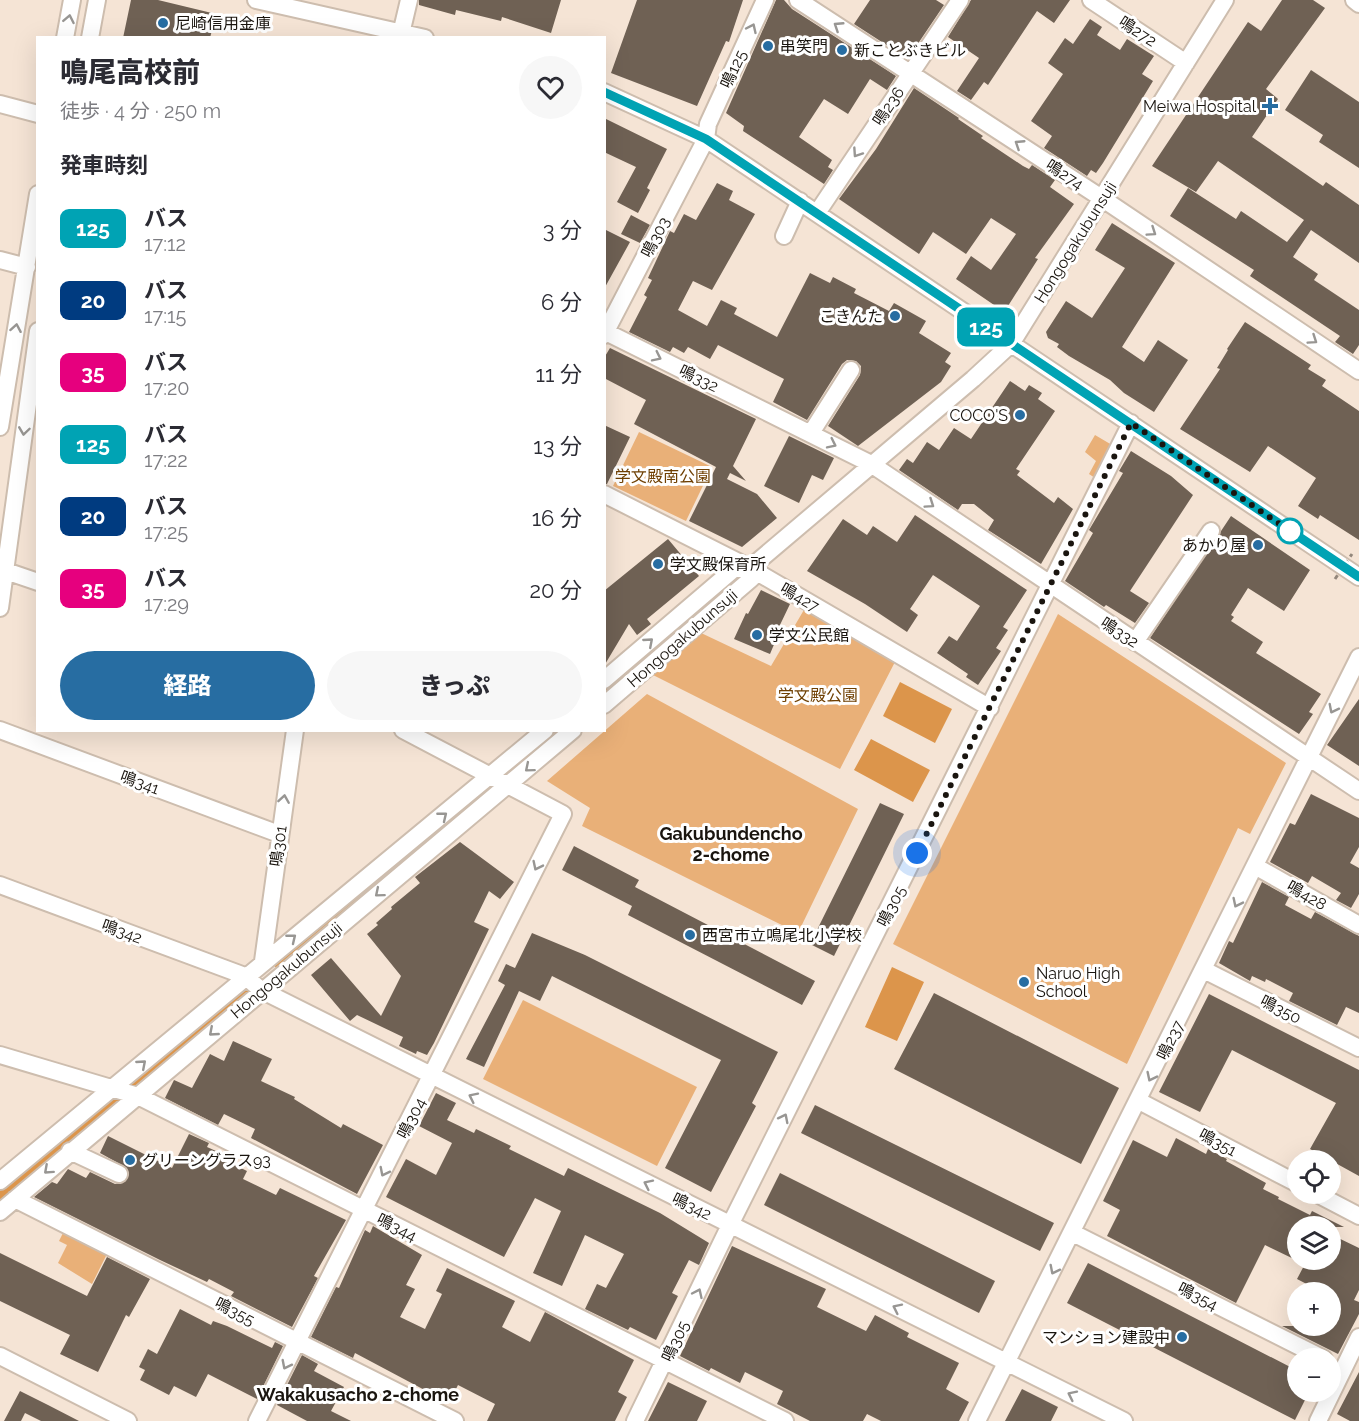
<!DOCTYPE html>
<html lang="ja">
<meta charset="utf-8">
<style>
:root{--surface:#fff;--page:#f7f7f7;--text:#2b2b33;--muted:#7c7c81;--accent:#276da2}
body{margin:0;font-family:Raleway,"Noto Sans JP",sans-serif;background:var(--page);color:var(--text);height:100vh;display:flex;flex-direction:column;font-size:22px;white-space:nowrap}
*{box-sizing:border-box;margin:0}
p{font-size:20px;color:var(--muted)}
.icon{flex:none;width:33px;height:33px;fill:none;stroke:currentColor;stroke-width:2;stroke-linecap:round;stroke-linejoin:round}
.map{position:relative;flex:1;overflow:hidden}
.drawer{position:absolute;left:36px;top:36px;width:570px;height:696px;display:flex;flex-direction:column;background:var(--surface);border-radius:0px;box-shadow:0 6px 24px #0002}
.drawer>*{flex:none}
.badge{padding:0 12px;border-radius:9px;font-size:21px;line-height:39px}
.fabs{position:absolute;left:1287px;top:1150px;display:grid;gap:12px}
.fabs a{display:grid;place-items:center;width:54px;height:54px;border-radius:50%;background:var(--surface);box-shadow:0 6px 24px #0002;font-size:30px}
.you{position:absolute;width:30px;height:30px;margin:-15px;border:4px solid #fff;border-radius:50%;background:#1a73e8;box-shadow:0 0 0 9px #1a73e833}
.map>.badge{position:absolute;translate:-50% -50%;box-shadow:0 0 0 3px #fff}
h2{padding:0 24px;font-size:22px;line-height:54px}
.round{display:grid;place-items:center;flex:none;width:63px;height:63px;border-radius:32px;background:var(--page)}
.headline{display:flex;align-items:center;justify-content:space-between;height:102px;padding:0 24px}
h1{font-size:28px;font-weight:800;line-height:45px}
.action{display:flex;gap:12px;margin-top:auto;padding:12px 24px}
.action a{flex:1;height:69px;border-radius:36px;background:var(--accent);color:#fff;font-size:24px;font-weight:800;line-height:69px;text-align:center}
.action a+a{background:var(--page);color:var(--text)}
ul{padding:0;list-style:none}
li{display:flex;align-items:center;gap:18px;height:72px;padding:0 24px}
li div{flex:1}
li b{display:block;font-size:22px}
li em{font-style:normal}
li .badge{min-width:66px;font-weight:700;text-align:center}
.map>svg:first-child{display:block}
.green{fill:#e9b078}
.water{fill:#dc954b}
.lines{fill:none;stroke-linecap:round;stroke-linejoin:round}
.river{stroke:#dc954b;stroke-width:32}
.building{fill:#6f6154}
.minor-casing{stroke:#cdbdae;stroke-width:20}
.minor{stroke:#fff;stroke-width:16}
.path-bridge{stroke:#93877c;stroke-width:3;stroke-dasharray:4.5 4.5;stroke-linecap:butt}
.oneway{stroke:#989693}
.line-casing{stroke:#fff;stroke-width:14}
.line{stroke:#00a3b4;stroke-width:9}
.walk{stroke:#1a150f;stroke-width:6;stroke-dasharray:0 10.8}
.poi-dot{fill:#276da2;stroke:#fff;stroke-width:2}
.stop-dot{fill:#fff;stroke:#00a3b4;stroke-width:3}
.labels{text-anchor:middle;stroke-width:6;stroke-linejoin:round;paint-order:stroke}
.poi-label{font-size:16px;fill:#1a150f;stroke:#fff;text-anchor:start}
.street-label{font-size:16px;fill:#1a150f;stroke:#fff}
.park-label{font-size:16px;fill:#6f4003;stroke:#fff}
.neighbourhood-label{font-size:18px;font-weight:bold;fill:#1a150f;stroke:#fff}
</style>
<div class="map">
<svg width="1359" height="1421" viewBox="0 0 1359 1421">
<rect width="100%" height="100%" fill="#f5e4d5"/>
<!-- green -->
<path class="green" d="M639,432l73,35 -26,54 -73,-35z
M1095,435l17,10 -17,33 -6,-4 7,-13 -11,-9z
M808,603l89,55 -57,111 -189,-95 48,-42 72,34z
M1058,614l228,149 -36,71 -12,-6 -111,236 -234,-120z
M647,694l211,115 -60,124 -216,-107 8,-18 -43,-27z
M523,1000l174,87 -40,79 -174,-87z
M63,1233l44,21 -15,30 -34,-21 9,-18 -8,-4z"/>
<!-- water -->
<path class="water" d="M900,682l52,27 -17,34 -52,-27z
M871,739l59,31 -17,32 -59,-32z
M892,967l32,15 -27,59 -32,-14z"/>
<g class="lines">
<!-- river -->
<path class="river" d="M604,690l135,-114
M287,956l269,-226
M0,1197l240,-201"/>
</g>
<!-- building -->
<path class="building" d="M131,0h27l58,14 -6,24h-87z
M419,0h142l-10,33 -49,-16 -1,4 -45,-11 -1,5 -36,-10z
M637,0h106l-14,42 -3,-1 -29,65 -86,-33z
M776,0h8l8,9 104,67 -9,14 -17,-11 -22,35 -24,-15 -25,38 33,23 -4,7 5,3 -9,14 -81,-53 1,-5 -18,-13z
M870,0h66l8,5 -35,52h-4l-51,-33z
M971,0h99l-16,23 -17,-12 -49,74 -4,-3 -13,18 -14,-9 22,-33 -31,-21z
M1282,0h31l12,8 -59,81 12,10 -26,38 71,49 3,-4 33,23v58l-48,-33 -18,27 25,17 -4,6 45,30v35l-6,9 -18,-12 5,-6 -90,-60 4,-6 -84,-54 18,-28 48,31 5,-8 46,31 17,-22 -86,-59 -22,31 -44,-26 96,-144 13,9z
M1090,19l12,8 -5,8 23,15 7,-11 27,17 -12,18 11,7 -50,82 -7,10 -5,-3 -4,6 -43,-28 8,-12 -21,-15 32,-47 -15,-11 17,-25 8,6z
M1311,70l48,32v66l-40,-26 4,-7 -38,-25z
M914,88l45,30 -1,1 25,17 -2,2 42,28 6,3 3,-4 23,15 -5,7 24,17 -39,54 3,1 -30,47 -11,1 -41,-28 15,-23 20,14 25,-36 -25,-16 -25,36 -33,-22 -14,22 -80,-55 37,-50z
M604,118l63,31 -20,39 3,2 -12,23 -21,-11 19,-35 -32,-15z
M717,183l16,8 -4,9 26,14 -43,76 -19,-9 -15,29 29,16 14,-26 16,8 -3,6 43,23 33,-64 20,10 3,-6 23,12 -2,4 35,18 5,-8 32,18 -7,12 32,20 -6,9 6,4 -10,16 -83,64 -30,-20 32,-51 1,-9 -5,-5 -9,-1 -5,4 -35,56 -34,-18 11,-23 -66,-34 -8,14 -22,-12 -4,6 -11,-6 -3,5 -41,-20 18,-35 -3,-2 8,-15 -4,-2 22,-47 4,2 10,-19 12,6z
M631,215l19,10 -10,18 -19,-9z
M1112,223l63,40 -53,84 22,15 14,-22 30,20 -34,52 -30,-19 -14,-13 -41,-24 -12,-9 2,-3 -11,-6 -2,-6 20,-31 26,17 33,-50 -30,-18z
M604,229l26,13 -26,47z
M1245,322l66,43 -3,4 18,11 -4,6 37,25v129l-39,-25 -2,4 -20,-13 18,-28 -48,-32 -18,26 -70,-43 40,-60 -3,-1 11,-18 -1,-1z
M610,348l146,71 -23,47 13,15 -16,-8 -3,6 30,15 20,24 -35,29 -53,-26 27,-54 -82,-43 12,-24 -42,-22v-20z
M1010,381l15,10 4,-6 13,8 -4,6 17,12 -39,58 4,2 -3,4 37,28 4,-6 15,12 -32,55 -53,-34 6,-10 -20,-16h-12l-4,6 -59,-40 8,-11 6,4 14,-21 12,8 15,-22 17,11z
M604,425l26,12 -23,47h-3z
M789,436l45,22 -11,22 -11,-5 -13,28 -35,-17z
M1131,451l40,25 22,19 -63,96 19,12 -14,20 -29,-18 -2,2 -39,-26 28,-48 -4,-3 34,-57 -4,-2z
M915,515l112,75 -24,37 5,3 -12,18 5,3 -23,34 -12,-8 2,-3 -31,-21 12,-17 8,5 23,-35 -47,-31 -23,34 8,6 -11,17 -42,-28 -58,-33 36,-52 24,16 6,-9 24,16z
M1231,516l79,54 -26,41 -36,-23 -17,27 3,2 -3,4 32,21 -7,11 65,41 -12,18 4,2 -14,20 -149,-96z
M668,539l31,37 -52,43 4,5 -14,11 -8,-11 -25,42v-75z
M761,590l29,14 -11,23 2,1 -11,26 -36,-15 12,-26 2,1z
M1359,699v67l-32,-21z
M1311,794l48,24v29l-9,16 9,5v26l-8,14 -15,-8 5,-7 -29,-17 -4,7 -38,-21 20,-39 5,2z
M880,803l24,11 -70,142 -24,-12z
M460,842l54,40 -14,17 -11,-8 -15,31 15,7 -55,114 -7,12 -10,-4 -1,3 -17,-8 4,-9 -46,-22 -7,6 -39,-46 20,-17 50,58 20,-40 -34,-42 11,-9 -2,-2 16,-14 -1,-2 29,-24 -5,-6z
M574,846l65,34 -4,7 180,94 -13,24 -174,-90 4,-9 -70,-36z
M1262,882l27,15 -4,8 26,14 4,-7 44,24v77l-13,-6 -9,18 -48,-24 4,-8 -27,-14 -1,3 -13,-6 -2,5 -31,-18 10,-22 4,2z
M532,933l53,22 193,97 -26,51 4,3 -45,86 -46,-24 56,-108 -169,-84 -12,25 -21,-10 -35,76 -18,-8 39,-74 -7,-4 8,-17 9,4z
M934,993l185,95 -38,76 -187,-95z
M1209,994l150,76v106l-49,-27 26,-46 -104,-53 -32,62 -41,-20z
M233,1041l39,18 -11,22 34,16 -1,2 47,29 2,-4 40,21 -26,49 -106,-56 4,-9 -31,-15 -6,11 -53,-27 9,-18 18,8 18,-34 14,7z
M436,1093l20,10 -9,17 27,13 2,-4 35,17 -2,3 55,27 4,-8 92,45 49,30 -10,22 -10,-5 -17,33 6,3 -22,44 -26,-13 -2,3 -43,-21 12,-25 9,4 18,-34 -39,-19 -23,51 -29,-13 28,-62 -26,-13 -31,59 -118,-60 20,-38 30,16 16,-32 -33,-17z
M815,1105l239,118 -14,28 -239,-118z
M189,1134l20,9 -2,4 9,4 -2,4 33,16 -4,8 33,16 4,-7 66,32 -32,56 4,2 -26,49 -61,-31 3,-4 -25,-13 -2,3 -47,-22 -126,-63 18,-15 5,2 11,-15 18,9 4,-6 25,12 10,-2 4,-8 -2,-6 -27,-15 8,-17 64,32z
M1176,1138l30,16 2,-5 19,10 -1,2 40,22 -3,6 16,8 -1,2 32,16 2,-4 32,16h-46v34l-33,-16 -29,58 -129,-67 13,-26 -17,-9 30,-61 34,17z
M780,1173l215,108 -16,32 -215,-108z
M373,1226l49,29 -16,30 9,4 -15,28 25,12 17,-35 -6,-3 11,-23 68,33 -13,26 28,15 15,-30 89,48 -16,32 9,5 -12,24h-128l8,-17 -37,-19 -9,18 -94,-50 -2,5 -42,-21 25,-50 3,1 26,-58 5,3z
M1330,1234l29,14v42l-5,10 5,2v12l-21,40 -56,-28h48v-33h-6l-27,-14 10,-19h23z
M732,1246l94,43 -9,18 49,24 9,-16 34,18 -2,4 52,26 -13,26 23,13 -10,19h-78l-14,-7 -4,7h-53l-33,-17 6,-13 -38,-19 -5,11 -29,-15 -2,3 -29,-15z
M0,1253l87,43 20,-39 43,22 -21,38 -3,-2 -28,57 -38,-18 10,-19 -70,-34z
M1088,1263l210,108v21h11l-14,28 -228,-117z
M180,1309l31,16 2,-4 14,5 45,22 3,-6 8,4 -26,53 -49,-25 -12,23 -22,-11 -5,9 -29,-15 5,-10 -6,-3 9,-18 9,5z
M302,1355l16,9 -4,7 30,16 -13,24 20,10h-44l-30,-16z
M1359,1372v49h-9l-13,-7z
M668,1382l39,19 -10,20h-49z
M1022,1389l36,18 -7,14h-46z
M20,1391l28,14 31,16h-38l-16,-8 -4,8h-17z"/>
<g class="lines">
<!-- minor casing -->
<g class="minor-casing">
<path id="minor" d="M256,0l169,38
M798,0l305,199 256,172
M1091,0l95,63
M1354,0l5,4
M65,38l7,-38
M90,38l7,-38
M400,38l9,-38
M604,92l102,47 653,438
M0,104l38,10
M817,213l143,-213
M784,236l16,-35
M0,260l27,7
M604,331l267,133 488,327
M604,335l102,-196 2,-15 57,-124
M0,427l38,-233
M811,433l40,-63
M604,494l146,74 240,140
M0,569l38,13
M0,608l38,-277
M1135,642l76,-111
M604,680l130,-111 16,-1 223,-189 38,-35 214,-344
M604,705l147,-126 -1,-11
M0,730l279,104
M1255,866l104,59
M0,885l245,91 16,14 863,431
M263,961l32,-231
M1204,970l155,78
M0,1055l138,41 647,325
M1139,1101l159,83
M70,1151l49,23
M0,1181l545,-451
M1317,1194l42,22
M15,1199l440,222
M0,1212l573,-482
M1073,1233l251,126
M0,1356l128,65
M257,1421l306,-607 -160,-84
M635,1421l95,-196 401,-802
M977,1421l382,-764
M1318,1421l41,-84"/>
</g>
<!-- minor -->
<use href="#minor" class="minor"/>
<!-- path-bridge -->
<path class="path-bridge" d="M1335,579l17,-25"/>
</g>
<!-- one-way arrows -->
<defs><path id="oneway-chevron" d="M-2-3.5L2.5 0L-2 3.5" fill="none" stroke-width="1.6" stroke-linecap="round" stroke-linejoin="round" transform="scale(1.5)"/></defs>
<g class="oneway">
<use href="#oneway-chevron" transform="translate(69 19) rotate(-79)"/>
<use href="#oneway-chevron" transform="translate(838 26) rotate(-147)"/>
<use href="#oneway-chevron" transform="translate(752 28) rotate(-65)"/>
<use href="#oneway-chevron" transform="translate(1019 144) rotate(-147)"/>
<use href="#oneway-chevron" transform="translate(857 153) rotate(124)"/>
<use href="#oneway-chevron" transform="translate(1152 232) rotate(34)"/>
<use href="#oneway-chevron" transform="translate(16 328) rotate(-80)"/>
<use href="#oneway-chevron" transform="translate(1313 340) rotate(34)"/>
<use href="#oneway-chevron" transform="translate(657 357) rotate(26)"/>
<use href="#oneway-chevron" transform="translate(24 431) rotate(98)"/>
<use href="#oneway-chevron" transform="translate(832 444) rotate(26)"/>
<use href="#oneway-chevron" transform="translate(930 504) rotate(34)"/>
<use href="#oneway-chevron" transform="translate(649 642) rotate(-41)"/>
<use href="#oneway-chevron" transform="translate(1333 709) rotate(117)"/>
<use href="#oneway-chevron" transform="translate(529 768) rotate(140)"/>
<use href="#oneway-chevron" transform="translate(284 799) rotate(-81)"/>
<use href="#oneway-chevron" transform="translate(443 816) rotate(-39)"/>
<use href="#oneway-chevron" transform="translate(537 866) rotate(116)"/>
<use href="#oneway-chevron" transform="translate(379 893) rotate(140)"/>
<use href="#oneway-chevron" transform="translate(1237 903) rotate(116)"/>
<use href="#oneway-chevron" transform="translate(292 938) rotate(-39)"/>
<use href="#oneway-chevron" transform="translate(213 1032) rotate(139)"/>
<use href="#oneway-chevron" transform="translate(142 1064) rotate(-41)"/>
<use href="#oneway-chevron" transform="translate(1151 1077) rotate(116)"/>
<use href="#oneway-chevron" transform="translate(473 1097) rotate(-154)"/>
<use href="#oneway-chevron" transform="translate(784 1118) rotate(-63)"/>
<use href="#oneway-chevron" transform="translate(48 1170) rotate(138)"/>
<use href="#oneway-chevron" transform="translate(384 1172) rotate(117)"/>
<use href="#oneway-chevron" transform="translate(648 1184) rotate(-154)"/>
<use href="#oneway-chevron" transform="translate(1054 1270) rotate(117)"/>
<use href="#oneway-chevron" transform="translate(698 1293) rotate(-65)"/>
<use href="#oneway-chevron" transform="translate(897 1308) rotate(-154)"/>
<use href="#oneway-chevron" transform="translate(286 1365) rotate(117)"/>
<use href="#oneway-chevron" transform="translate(1072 1395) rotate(-154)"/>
</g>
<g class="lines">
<!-- line casing -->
<g class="line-casing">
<path id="line" d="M604,92l102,47 653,438"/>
</g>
<!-- line -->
<use href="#line" class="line"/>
<!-- walk -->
<path class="walk" d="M917,853l214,-430 159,108"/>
</g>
<!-- markers -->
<g class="poi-dot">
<circle cx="163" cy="23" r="6"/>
<circle cx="768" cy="46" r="6"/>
<circle cx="842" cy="50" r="6"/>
<path d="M1267 97h6v6h6v6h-6v6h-6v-6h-6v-6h6z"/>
<circle cx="895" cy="316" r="6"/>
<circle cx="1020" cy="415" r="6"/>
<circle cx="1258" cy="545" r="6"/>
<circle cx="658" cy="564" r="6"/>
<circle cx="757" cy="635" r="6"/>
<circle cx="690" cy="935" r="6"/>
<circle cx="1024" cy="982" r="6"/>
<circle cx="130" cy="1160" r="6"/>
<circle cx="1182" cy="1337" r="6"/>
</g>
<circle class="stop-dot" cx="1290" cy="531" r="12"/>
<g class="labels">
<!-- poi labels -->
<g class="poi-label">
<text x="175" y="29">尼崎信用金庫</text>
<text x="780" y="52">串笑門</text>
<text x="854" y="56">新ことぶきビル</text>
<text x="1256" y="112" text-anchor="end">Meiwa Hospital</text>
<text x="883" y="322" text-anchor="end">こきんた</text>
<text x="1008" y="421" text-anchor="end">COCO'S</text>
<text x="1246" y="551" text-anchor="end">あかり屋</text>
<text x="670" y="570">学文殿保育所</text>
<text x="769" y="641">学文公民館</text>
<text x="702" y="941">西宮市立鳴尾北小学校</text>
<text x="1036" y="979">Naruo High<tspan x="1036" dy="18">School</tspan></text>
<text x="142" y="1166">グリーングラス93</text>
<text x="1170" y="1343" text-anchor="end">マンション建設中</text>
</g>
<!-- street labels -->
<g class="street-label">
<text transform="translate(1138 31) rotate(33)" y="6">鳴272</text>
<text transform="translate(733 69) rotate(-65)" y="6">鳴125</text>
<text transform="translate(888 106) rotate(-56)" y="6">鳴236</text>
<text transform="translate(1065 174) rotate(33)" y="6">鳴274</text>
<text transform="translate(655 237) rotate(-63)" y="6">鳴303</text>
<text transform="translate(1075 242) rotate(-58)" y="6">Hongogakubunsuji</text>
<text transform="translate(699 378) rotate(26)" y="6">鳴332</text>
<text transform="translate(800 597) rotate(30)" y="6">鳴427</text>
<text transform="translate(1120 632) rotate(33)" y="6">鳴332</text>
<text transform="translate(682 638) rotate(-41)" y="6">Hongogakubunsuji</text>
<text transform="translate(140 782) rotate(20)" y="6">鳴341</text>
<text transform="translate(278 846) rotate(-82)" y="6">鳴301</text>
<text transform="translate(1307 895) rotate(30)" y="6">鳴428</text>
<text transform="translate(891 906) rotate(-63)" y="6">鳴305</text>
<text transform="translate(122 931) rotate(20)" y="6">鳴342</text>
<text transform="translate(286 970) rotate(-40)" y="6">Hongogakubunsuji</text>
<text transform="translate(1281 1009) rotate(27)" y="6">鳴350</text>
<text transform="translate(1170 1040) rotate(-64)" y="6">鳴237</text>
<text transform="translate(411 1118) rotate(-63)" y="6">鳴304</text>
<text transform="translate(1218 1142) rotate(28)" y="6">鳴351</text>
<text transform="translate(692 1206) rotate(26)" y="6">鳴342</text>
<text transform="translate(397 1227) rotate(27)" y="6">鳴344</text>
<text transform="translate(1198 1296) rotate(27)" y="6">鳴354</text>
<text transform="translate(235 1311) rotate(27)" y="6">鳴355</text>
<text transform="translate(675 1341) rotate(-65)" y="6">鳴305</text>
</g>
<!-- park labels -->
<g class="park-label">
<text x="663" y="482">学文殿南公園</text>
<text x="818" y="701">学文殿公園</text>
</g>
<!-- neighbourhood labels -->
<g class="neighbourhood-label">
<text x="731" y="840">Gakubundencho<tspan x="731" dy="21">2-chome</tspan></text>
<text x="358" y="1401">Wakakusacho 2-chome</text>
</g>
</g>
</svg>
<div class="fabs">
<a><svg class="icon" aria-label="locate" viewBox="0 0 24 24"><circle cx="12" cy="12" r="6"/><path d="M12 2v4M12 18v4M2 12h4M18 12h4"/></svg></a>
<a><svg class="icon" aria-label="layers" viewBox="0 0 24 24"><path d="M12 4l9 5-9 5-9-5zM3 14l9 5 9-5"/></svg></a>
<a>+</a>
<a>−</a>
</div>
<div class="you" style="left:917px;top:853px"></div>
<b class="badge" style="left:986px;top:327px;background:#00a3b4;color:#fff">125</b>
<section class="drawer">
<div class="headline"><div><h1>鳴尾高校前</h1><p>徒歩 · 4 分 · 250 m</p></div><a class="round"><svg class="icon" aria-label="heart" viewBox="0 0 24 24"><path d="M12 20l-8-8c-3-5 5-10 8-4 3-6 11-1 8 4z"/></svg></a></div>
<h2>発車時刻</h2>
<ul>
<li><span class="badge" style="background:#00a3b4;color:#fff">125</span><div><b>バス</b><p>17:12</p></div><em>3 分</em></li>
<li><span class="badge" style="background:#003b80;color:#fff">20</span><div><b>バス</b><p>17:15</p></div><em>6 分</em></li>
<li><span class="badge" style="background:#e6007e;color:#fff">35</span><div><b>バス</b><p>17:20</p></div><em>11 分</em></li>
<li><span class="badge" style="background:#00a3b4;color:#fff">125</span><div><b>バス</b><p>17:22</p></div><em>13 分</em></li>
<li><span class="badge" style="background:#003b80;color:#fff">20</span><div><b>バス</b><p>17:25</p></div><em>16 分</em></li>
<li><span class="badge" style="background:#e6007e;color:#fff">35</span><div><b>バス</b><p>17:29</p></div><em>20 分</em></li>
</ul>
<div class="action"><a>経路</a><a>きっぷ</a></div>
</section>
</div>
